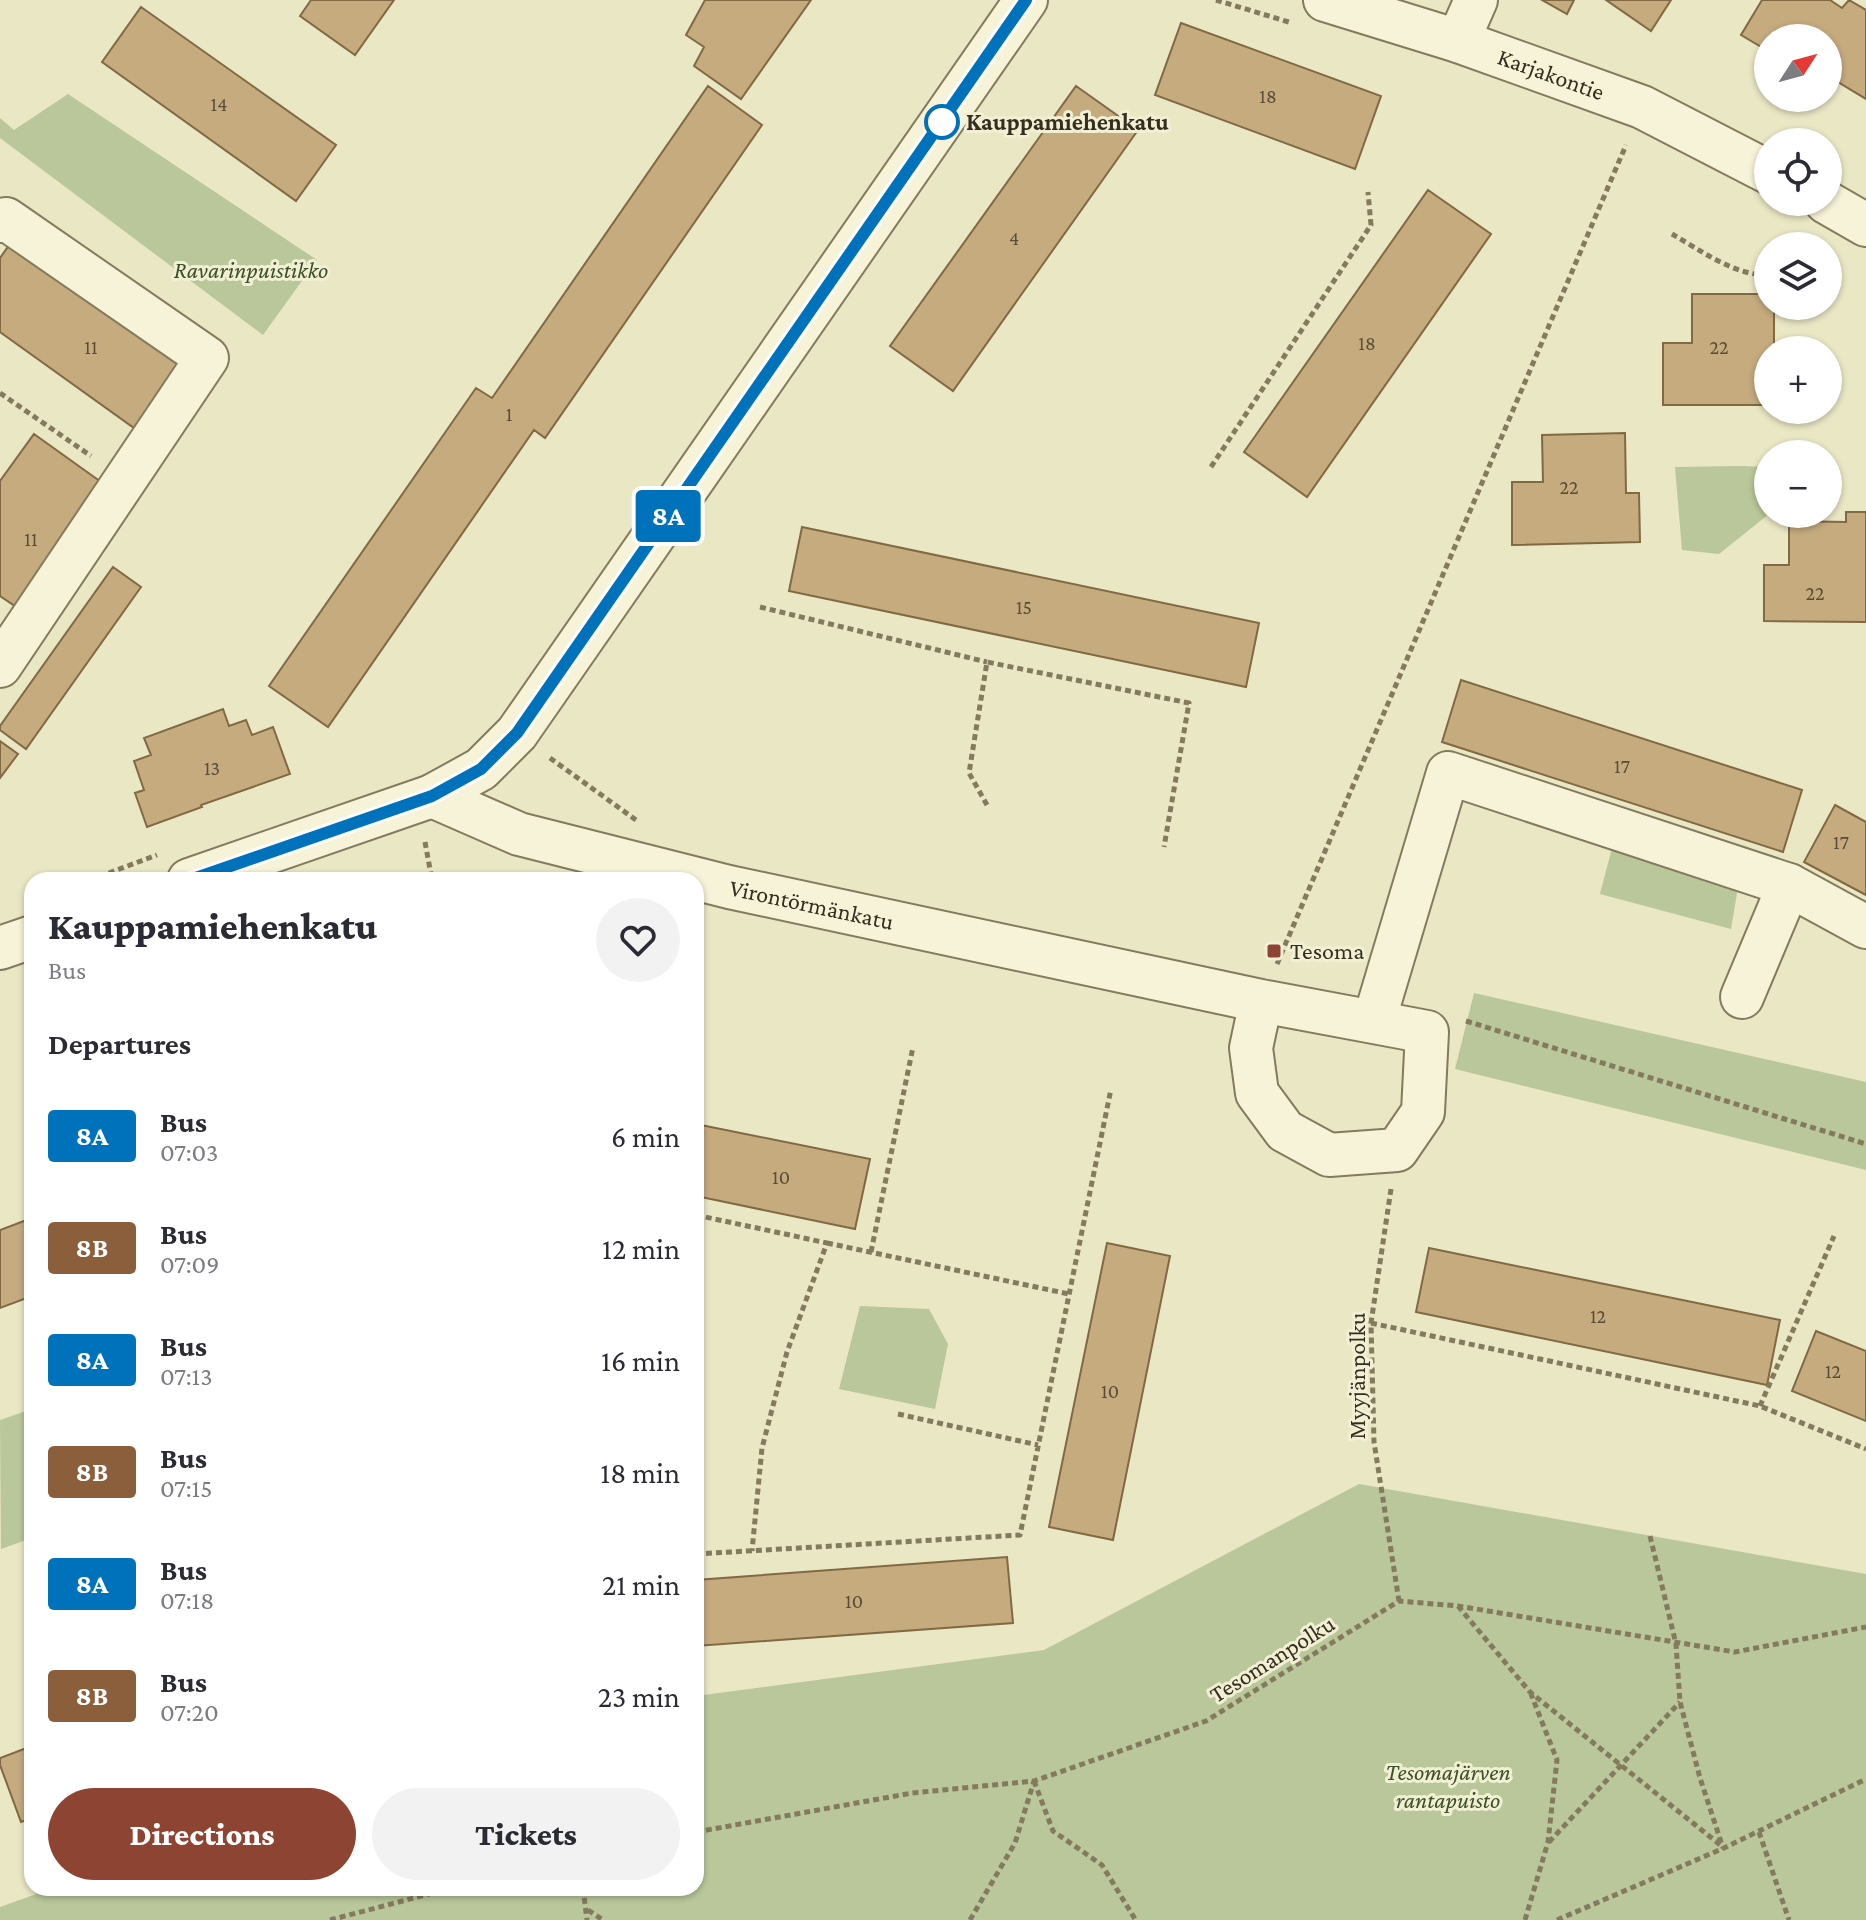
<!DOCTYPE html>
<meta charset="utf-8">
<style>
:root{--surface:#fff;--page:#f2f2f3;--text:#2b2b33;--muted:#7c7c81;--accent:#8e4432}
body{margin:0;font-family:"Crimson Pro",serif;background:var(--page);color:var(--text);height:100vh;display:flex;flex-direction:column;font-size:30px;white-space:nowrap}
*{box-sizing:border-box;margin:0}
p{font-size:26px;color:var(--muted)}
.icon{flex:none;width:44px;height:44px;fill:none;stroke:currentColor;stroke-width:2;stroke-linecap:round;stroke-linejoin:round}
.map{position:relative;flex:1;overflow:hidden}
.drawer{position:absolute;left:24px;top:872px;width:680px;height:1024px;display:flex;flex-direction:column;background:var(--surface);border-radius:24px;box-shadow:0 2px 6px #0004}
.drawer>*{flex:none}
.badge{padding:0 16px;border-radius:6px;font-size:28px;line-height:52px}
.needle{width:52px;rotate:54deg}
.fabs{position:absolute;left:1754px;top:24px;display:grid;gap:16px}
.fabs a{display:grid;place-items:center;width:88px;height:88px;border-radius:50%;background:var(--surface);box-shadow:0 2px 6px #0004;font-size:40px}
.map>.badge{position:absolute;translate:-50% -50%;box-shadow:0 0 0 4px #fff}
h2{padding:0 24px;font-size:30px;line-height:72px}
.round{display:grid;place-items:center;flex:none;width:84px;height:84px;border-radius:42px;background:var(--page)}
.overview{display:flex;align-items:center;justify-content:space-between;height:136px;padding:0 24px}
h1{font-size:38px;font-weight:800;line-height:60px}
.action{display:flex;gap:16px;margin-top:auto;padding:16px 24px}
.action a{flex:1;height:92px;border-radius:48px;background:var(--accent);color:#fff;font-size:32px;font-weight:800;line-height:92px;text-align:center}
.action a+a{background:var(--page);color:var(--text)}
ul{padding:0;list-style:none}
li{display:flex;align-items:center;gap:24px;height:112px;padding:0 24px}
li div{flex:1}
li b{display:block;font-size:30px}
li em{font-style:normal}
li .badge{min-width:88px;font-weight:700;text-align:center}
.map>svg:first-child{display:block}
.green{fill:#b9c79a}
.building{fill:#c5ab7e;stroke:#816944;stroke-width:2}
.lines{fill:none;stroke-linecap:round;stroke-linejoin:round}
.minor-casing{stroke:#847a5d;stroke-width:46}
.path{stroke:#847a5d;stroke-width:5;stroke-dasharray:6 4;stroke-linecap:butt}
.minor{stroke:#f6f3d8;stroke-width:42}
.line-casing{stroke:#fff;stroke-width:18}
.line{stroke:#0072bc;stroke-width:12}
.stop-dot{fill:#fff;stroke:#0072bc;stroke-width:4}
.poi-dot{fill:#8e4432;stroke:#f2f0d4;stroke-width:3}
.labels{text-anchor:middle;stroke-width:6;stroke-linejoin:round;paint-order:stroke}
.number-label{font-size:20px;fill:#594d37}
.street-label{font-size:24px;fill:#352e1f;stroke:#f2f0d4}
.stop-label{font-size:24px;font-weight:bold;fill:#352e1f;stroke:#f2f0d4;text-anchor:start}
.park-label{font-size:24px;font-style:italic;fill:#3d5028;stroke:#f2f0d4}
.poi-label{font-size:24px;fill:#352e1f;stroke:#f2f0d4;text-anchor:start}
</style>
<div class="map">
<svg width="1866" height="1920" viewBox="0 0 1866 1920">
<rect width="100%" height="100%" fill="#eae7c5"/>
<!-- green -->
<path class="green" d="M68,94l249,166 -54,75 -263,-197v-20l14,12z
M1738,466l30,1 1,47 -50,40 -37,-4 -7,-83z
M1612,848l126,39 -7,42 -131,-35z
M1474,993l392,89v88l-411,-101z
M860,1306l69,3 19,35 -13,65 -96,-20z
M32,1409v129l-31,11 -1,-129z
M1359,1484l507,90v346h-1866v-13l53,-19h643v-192l348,-46z"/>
<!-- building -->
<path class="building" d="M311,0h83l-39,55 -55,-39z
M705,0h106l-70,99 -47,-33 10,-19 -18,-12z
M1542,0h32l-7,14z
M1606,0h65l-20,31z
M1762,0h68l12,8 7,-8 17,10v89l-38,-23v-38h-60v13l-27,-16z
M141,7l195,138 -40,56 -194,-139z
M1181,23l200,73 -26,73 -200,-74z
M708,86l54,39 -217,313 -11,-8 -206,297 -59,-41 207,-298 16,10z
M1076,86l62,44 -185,261 -63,-45z
M1428,190l63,44 -184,263 -63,-45z
M12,241l170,120 -48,67 -134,-96v-74z
M1692,294h76v12h6v44h-6v55h-105v-62h29z
M1625,433l1,60h13l1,49 -128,3v-63h31l-1,-47z
M34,434l67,48 -86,124 -15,-10v-115z
M1846,512h20v110l-102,-1v-56h25v-44l57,1z
M802,527l457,96 -13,64 -457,-96z
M113,567l28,20 -115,162 -26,-19v-4z
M1461,680l341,110 -19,62 -341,-110z
M223,709l6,17 17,-6 6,15 21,-8 17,47 -89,31 1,2 -55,20 -12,-34 9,-3 -10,-29 17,-6 -7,-17z
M0,741l18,13 -18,24z
M1835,805l31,17v73l-62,-33z
M696,1124l174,35 -15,70 -159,-33z
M32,1218v78l-32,12v-78z
M1107,1243l63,13 -57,284 -64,-13z
M1429,1248l351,72 -13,65 -351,-73z
M1816,1331l50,20v70l-74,-30z
M1007,1557l6,66 -317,23v-66z
M32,1746v72l-11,4 -21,-57v-7z"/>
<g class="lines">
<!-- minor casing -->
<g class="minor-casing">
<g id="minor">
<path id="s1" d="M1325,0l133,41 184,66 126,65"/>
<path d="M1458,41l18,-41"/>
<path d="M1826,202l40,23"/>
<path d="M0,221l6,-2 201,139 -207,308"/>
<path id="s2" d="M432,796l87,38 210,53 532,114 166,31 -4,80 -26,38 -68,5 -44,-24 -28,-38 -6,-45 10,-47"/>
<path d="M189,880l243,-84 49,-27 36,-36 509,-733"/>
<path d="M0,948l32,-11"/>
<path d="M1742,997l47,-112"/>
<path d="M1374,1021l74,-248 341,112 77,42"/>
</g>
</g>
<!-- path -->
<path class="path" d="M1216,0l76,23
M1672,234c28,16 63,42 96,41
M0,393l91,63
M1211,467l160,-242 -3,-33
M760,607l227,55
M550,758l86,62
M987,805l-18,-32 18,-111 202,41 -25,144
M425,842l7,38
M90,880l67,-25
M1277,964l349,-819
M1466,1021l400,123
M1391,1189l-20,134 3,119 25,159
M696,1215l131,28 -40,109 -25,96 -10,103
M827,1243l242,51
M871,1252l42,-205
M1371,1323l389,83 106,43
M1760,1406l74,-170
M898,1414l140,31
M1650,1536l26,108 4,58 20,76 23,70
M696,1554l324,-19 91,-446
M1458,1606l72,86 194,156
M1034,1781l19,50 49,34 33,54
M696,1832l216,-39 122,-12 172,-60 193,-120 59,5 277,46 131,-25
M1759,1832l30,88
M1549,1842l131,-140
M583,1888l4,32
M588,1910l15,10
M330,1920l122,-32
M970,1920l45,-77 19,-62
M1525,1920l23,-78 9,-82 -26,-66
M1557,1920l167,-72 142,-69"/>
<!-- minor -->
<use href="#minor" class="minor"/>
</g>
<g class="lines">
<!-- line casing -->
<g class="line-casing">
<path id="line" d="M190,880l242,-84 49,-27 36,-36 509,-733"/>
</g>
<!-- line -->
<use href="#line" class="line"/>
</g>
<!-- markers -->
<circle class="stop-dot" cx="942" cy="122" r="16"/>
<rect class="poi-dot" x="1266" y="943" width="16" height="16" rx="4"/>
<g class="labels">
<!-- number labels -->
<g class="number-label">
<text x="1268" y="103">18</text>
<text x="219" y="111">14</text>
<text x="1014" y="245">4</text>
<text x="1367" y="350">18</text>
<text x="91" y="354">11</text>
<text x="1719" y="354">22</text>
<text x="509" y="421">1</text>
<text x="1569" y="494">22</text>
<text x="31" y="546">11</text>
<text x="1815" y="600">22</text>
<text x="1024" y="614">15</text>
<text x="1622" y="773">17</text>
<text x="212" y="775">13</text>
<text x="1841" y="849">17</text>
<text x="781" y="1184">10</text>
<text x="1598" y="1323">12</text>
<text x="1833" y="1378">12</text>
<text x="1110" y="1398">10</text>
<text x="854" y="1608">10</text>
</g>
<!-- street labels -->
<g class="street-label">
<text dy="8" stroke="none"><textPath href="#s1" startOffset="238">Karjakontie</textPath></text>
<text dy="8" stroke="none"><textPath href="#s2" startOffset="396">Virontörmänkatu</textPath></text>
<text transform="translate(1357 1376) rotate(-90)" y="8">Myyjänpolku</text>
<text transform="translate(1272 1659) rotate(-32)" y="8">Tesomanpolku</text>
</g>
<!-- stop labels -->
<g class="stop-label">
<text x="966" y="130">Kauppamiehenkatu</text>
</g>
<!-- park labels -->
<g class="park-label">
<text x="251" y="278">Ravarinpuistikko</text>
<text x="1448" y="1780">Tesomajärven<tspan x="1448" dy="28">rantapuisto</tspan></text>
</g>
<!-- poi labels -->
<g class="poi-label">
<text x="1290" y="959">Tesoma</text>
</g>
</g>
</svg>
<div class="fabs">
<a><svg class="needle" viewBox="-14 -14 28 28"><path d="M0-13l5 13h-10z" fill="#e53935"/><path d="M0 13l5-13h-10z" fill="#7c7c81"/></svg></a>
<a><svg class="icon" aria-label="locate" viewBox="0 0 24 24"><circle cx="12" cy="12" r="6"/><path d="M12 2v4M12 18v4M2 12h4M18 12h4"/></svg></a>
<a><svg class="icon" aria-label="layers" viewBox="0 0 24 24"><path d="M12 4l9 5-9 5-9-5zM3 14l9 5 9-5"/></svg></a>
<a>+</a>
<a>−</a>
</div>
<b class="badge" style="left:668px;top:516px;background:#0072bc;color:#fff">8A</b>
<section class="drawer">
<div class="overview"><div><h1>Kauppamiehenkatu</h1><p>Bus</p></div><a class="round"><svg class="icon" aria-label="heart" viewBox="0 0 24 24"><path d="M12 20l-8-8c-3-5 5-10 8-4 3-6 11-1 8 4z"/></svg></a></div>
<h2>Departures</h2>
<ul>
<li><span class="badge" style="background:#0072bc;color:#fff">8A</span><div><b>Bus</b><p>07:03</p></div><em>6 min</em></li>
<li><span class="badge" style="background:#8b5e3c;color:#fff">8B</span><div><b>Bus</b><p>07:09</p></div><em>12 min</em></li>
<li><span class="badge" style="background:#0072bc;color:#fff">8A</span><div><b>Bus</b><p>07:13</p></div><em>16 min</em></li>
<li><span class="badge" style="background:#8b5e3c;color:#fff">8B</span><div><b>Bus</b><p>07:15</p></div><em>18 min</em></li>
<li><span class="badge" style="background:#0072bc;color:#fff">8A</span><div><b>Bus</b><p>07:18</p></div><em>21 min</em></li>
<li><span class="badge" style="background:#8b5e3c;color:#fff">8B</span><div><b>Bus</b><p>07:20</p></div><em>23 min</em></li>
</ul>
<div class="action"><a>Directions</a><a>Tickets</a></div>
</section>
</div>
